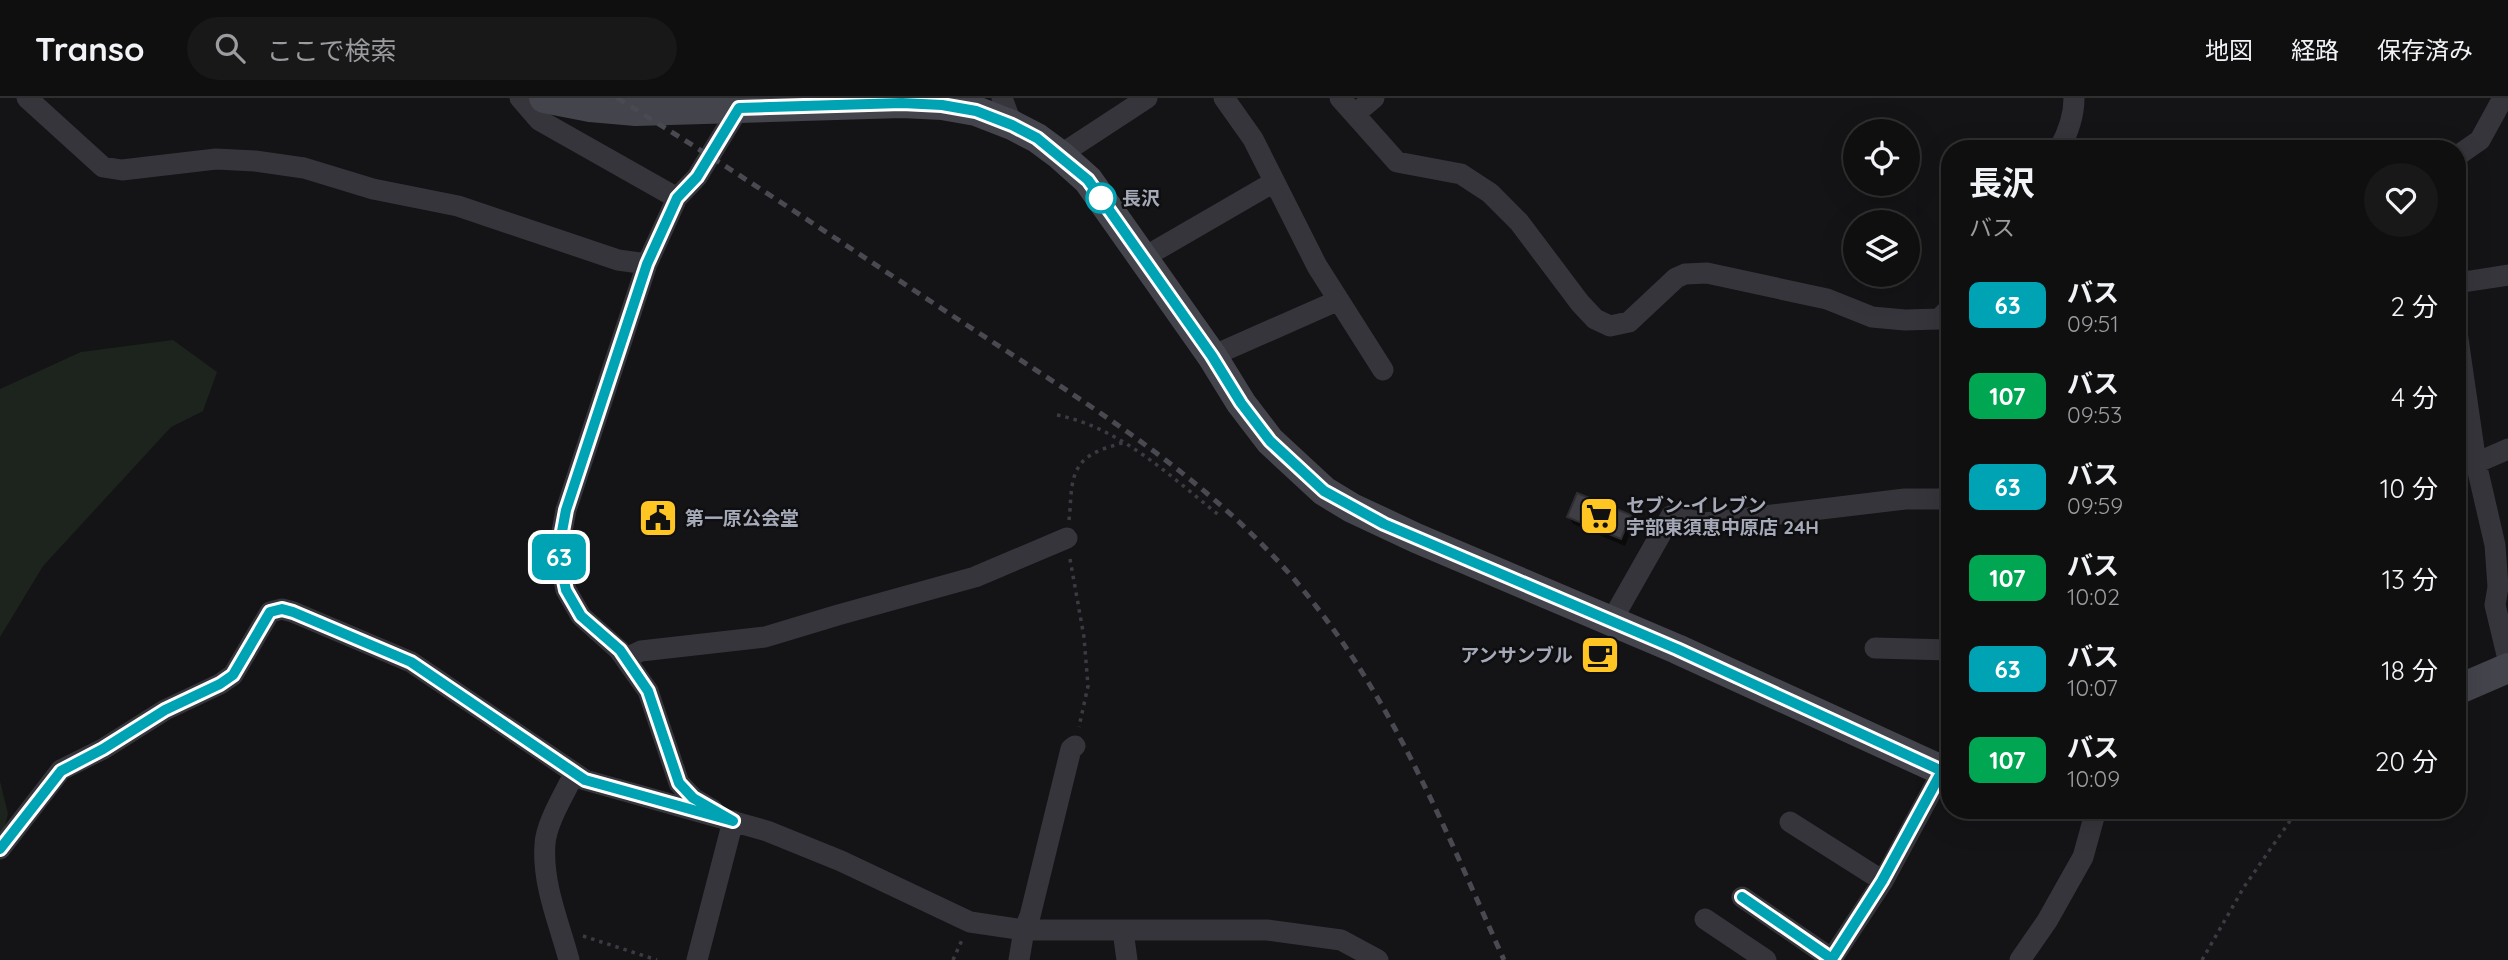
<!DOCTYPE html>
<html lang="ja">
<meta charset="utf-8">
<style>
:root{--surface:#0f0f10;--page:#181819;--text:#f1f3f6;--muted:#9b9c9f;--line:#2f2f30}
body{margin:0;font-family:Quicksand,"Noto Sans JP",sans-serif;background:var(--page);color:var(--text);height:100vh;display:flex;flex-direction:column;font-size:26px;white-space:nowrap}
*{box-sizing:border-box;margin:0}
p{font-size:23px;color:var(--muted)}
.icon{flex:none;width:38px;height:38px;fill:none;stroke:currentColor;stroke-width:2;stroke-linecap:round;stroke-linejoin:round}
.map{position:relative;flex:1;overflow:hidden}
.details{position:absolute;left:1941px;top:42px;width:525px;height:679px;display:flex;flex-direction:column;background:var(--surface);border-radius:28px;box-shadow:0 7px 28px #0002,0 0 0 2px var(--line)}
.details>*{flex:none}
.badge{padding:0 14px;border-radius:10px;font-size:24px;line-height:46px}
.buttons{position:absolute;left:1843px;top:21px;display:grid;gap:14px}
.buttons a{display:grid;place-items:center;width:77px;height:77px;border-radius:50%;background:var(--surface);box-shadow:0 7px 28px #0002,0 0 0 2px var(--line);font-size:35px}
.map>.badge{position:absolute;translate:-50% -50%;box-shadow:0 0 0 4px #fff}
.round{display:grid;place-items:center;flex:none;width:74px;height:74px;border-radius:37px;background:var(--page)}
.summary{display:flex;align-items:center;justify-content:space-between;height:119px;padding:0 28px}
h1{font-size:33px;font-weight:700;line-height:52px}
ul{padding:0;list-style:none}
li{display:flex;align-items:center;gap:21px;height:91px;padding:0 28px}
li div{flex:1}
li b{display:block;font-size:26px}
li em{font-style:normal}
li .badge{min-width:77px;font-weight:700;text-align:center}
header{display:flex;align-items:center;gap:42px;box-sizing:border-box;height:98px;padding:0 35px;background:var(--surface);border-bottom:2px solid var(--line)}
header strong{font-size:33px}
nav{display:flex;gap:38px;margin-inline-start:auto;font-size:24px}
.search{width:490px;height:63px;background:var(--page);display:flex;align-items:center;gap:18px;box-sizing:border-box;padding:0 24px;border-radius:38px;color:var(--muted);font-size:26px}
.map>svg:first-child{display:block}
.green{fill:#1c241d}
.shadow{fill:#0007}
.building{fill:#3e3e44;stroke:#2e2e32;stroke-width:2}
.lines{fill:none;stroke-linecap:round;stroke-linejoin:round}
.path{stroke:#3b3c43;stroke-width:3.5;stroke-dasharray:3.5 5;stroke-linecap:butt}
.street{stroke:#35353b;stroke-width:21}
.secondary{stroke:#43444c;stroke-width:30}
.rail{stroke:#484951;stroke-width:5;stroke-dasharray:9 7;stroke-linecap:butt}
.line-casing{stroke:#fff;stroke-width:16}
.line{stroke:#00a3b4;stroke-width:10}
.stop-dot{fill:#fff;stroke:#00a3b4;stroke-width:3.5}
.labels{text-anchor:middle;stroke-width:5;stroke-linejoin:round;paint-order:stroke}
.stop-label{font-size:19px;font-weight:bold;fill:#a5a9b8;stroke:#0f0f11;text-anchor:start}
.poi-label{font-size:19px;font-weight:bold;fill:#a5a9b8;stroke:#0f0f11;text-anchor:start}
</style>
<header>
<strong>Transo</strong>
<div class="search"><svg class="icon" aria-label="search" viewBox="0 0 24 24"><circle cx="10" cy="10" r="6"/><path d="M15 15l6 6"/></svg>ここで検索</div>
<nav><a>地図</a><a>経路</a><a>保存済み</a></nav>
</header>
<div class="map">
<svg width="2508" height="862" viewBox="0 0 2508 862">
<rect width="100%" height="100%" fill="#141416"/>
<!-- green -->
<path class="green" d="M173,242l44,32 -14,39 -32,16 -128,139 -43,71v-248l81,-37z
M0,683l8,33 -8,31z"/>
<!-- shadow -->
<path class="shadow" d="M1569,419h61l4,7 -9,22 -52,-22z"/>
<!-- building -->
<path class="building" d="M1577,395l54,22 -10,24 -54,-22z"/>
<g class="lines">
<!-- path -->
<path class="path" d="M1057,317c64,13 113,61 163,101
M1069,422c3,-22 -1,-49 19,-63 10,-8 26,-11 37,-15
M1070,461l14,78 4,49 -9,41
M583,838l74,24
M953,862l9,-20
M2202,862l42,-73 48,-69 2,-8"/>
<!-- street -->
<path class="street" d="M27,0l76,69 19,3 94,-11 39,2 49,7 69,21 85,17 160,54 29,4
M520,0l19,22 138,78
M1002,0l10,27
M1224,0l29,41 64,127 66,104
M1340,0l57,64 64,12 29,19 29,29 61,81 15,16 15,7 19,-4 47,-44 9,-4 22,-1 120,26 45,18 33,3 34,-1 11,-11
M1355,16l19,-16
M2059,51c9,-16 15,-32 15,-51
M1060,57l87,-57
M2457,58l23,-16 23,-42
M1141,161l133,-77
M2457,185l51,-8
M2457,234l19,131 19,82 3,42 -3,18 13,54
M1212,258l127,-56
M2476,365l32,-14
M1612,522l59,-104 34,7 200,-24h45
M1875,550l75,2
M626,560l15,-7 124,-14 73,-22 137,-38 92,-39
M713,712l-20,-12 -14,-15 -31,-92 -29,-41 -38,-34 -15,-26 -8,-37 8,-43 81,-246 30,-66 20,-21 42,-69 -3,-9
M1790,724l93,59
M0,751l61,-79 42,-21 62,-39 55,-26 13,-9 37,-63 12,-3 11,3 118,50 174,118 182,51 74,30 129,61 54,8h243l74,10 37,20
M1742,799l90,62
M1705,821l61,41
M1123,833l4,29
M569,862c-10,-38 -27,-76 -24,-116 1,-21 20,-51 29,-70
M697,862l36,-139
M1019,862l5,-30 6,-14 41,-167 4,-3
M1831,862l52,-79 65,-120
M2020,862l27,-39 36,-64 13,-47"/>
<!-- secondary -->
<path class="secondary" d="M544,0l46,9 46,4 266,-8 40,2 34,6 36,14 25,13 23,17 28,25 124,176 29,47 29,38 54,50 28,17 64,30 261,111 273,125
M2457,592l51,-22"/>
<!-- rail -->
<path class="rail" d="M617,0c116,71 228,147 342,222 126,83 258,160 353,281 84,106 137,237 192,359"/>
</g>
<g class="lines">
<!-- line casing -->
<g class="line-casing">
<path id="line" d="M0,751l61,-78 42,-22 62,-39 55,-26 13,-9 37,-63 12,-3 11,3 118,50 174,118 148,41 -40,-23 -14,-15 -31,-92 -28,-41 -39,-34 -15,-26 -8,-37 8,-43 81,-246 30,-66 20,-21 42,-69 163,-5 40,2 34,6 36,14 25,13 51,42 124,176 29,47 29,38 54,50 60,33 293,125 265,122 -60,110 -50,78 -90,-62"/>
</g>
<!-- line -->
<use href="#line" class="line"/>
</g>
<!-- icons -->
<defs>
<g id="supermarket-square" transform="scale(2.0125)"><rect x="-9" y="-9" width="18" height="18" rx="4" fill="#ffc523" stroke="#0f0f11"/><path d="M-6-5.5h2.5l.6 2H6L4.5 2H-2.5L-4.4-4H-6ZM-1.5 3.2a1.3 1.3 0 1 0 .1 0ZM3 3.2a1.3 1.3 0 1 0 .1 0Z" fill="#111"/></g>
<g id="civic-square" transform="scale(2.0125)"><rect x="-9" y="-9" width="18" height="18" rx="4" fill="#ffc523" stroke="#0f0f11"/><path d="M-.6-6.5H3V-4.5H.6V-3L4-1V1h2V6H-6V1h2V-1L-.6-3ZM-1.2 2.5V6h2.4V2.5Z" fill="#111"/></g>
<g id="cafe-square" transform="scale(2.0125)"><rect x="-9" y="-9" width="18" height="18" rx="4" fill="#ffc523" stroke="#0f0f11"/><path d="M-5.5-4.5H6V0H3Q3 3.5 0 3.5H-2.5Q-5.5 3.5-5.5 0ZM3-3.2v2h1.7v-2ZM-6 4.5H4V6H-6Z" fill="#111"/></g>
</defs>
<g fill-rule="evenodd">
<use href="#supermarket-square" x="1599" y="418"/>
<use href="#civic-square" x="658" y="420"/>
<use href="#cafe-square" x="1600" y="557"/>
</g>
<!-- markers -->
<circle class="stop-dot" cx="1101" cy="100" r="14"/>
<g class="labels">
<!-- stop labels -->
<g class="stop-label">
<text x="1122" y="107">長沢</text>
</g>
<!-- poi labels -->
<g class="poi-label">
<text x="1626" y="414">セブン-イレブン<tspan x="1626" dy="22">宇部東須恵中原店 24H</tspan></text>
<text x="685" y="427">第一原公会堂</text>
<text x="1573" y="564" text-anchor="end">アンサンブル</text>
</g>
</g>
</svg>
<div class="buttons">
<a><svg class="icon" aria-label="locate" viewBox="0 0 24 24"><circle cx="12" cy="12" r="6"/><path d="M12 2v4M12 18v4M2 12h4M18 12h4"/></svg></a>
<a><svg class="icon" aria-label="layers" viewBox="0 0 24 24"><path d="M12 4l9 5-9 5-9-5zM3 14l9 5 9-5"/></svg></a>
</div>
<b class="badge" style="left:559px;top:459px;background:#00a3b4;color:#fff">63</b>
<section class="details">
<div class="summary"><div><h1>長沢</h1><p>バス</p></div><a class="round"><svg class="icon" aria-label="heart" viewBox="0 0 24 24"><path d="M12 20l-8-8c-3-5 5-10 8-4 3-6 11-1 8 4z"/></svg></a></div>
<ul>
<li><span class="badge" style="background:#00a3b4;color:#fff">63</span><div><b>バス</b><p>09:51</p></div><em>2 分</em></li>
<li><span class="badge" style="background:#00a651;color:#fff">107</span><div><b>バス</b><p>09:53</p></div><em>4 分</em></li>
<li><span class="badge" style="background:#00a3b4;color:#fff">63</span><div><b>バス</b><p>09:59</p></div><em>10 分</em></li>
<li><span class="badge" style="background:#00a651;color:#fff">107</span><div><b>バス</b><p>10:02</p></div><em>13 分</em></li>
<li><span class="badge" style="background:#00a3b4;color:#fff">63</span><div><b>バス</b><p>10:07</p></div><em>18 分</em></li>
<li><span class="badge" style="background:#00a651;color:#fff">107</span><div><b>バス</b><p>10:09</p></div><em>20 分</em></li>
</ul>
</section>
</div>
